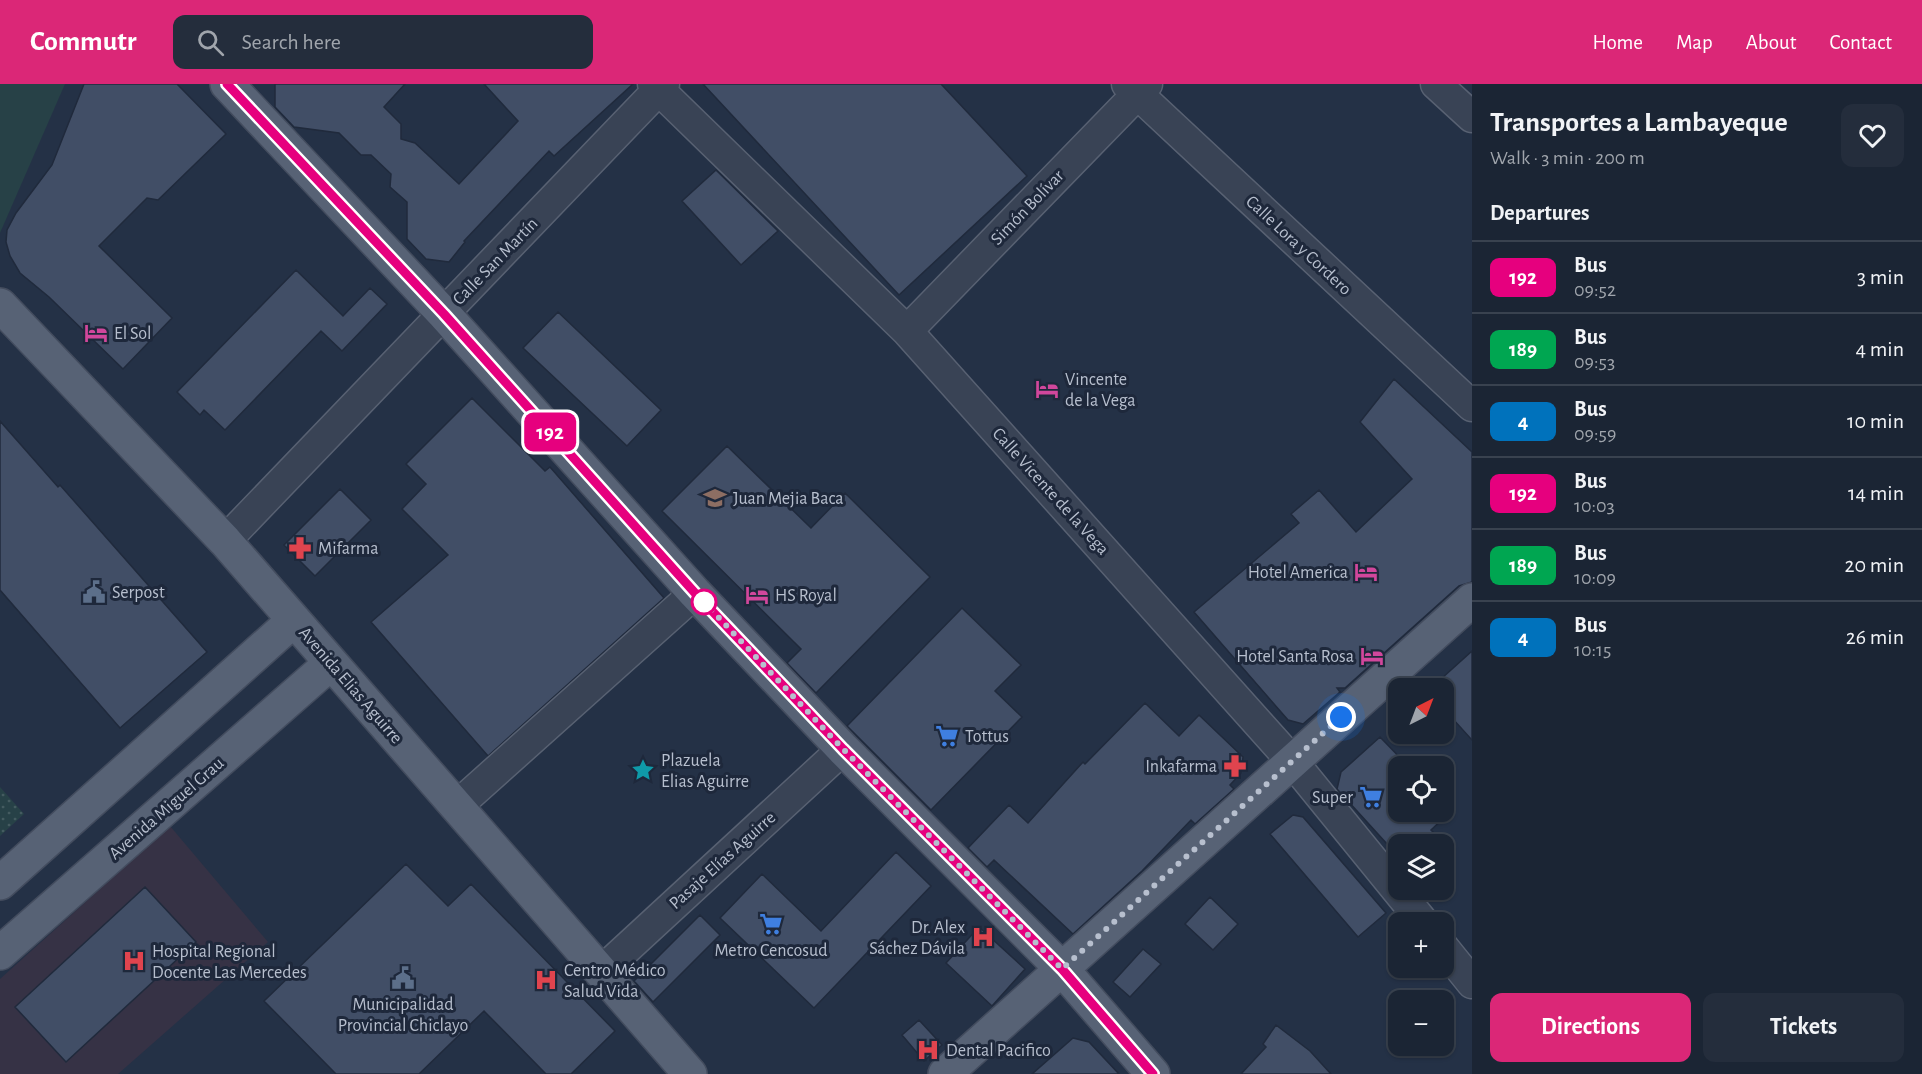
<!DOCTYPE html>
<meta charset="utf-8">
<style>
:root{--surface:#1b2534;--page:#242d3c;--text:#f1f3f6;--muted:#a0a5ac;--line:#39424f;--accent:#db2777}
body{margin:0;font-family:"Alegreya Sans",sans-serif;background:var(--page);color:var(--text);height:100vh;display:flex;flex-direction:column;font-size:22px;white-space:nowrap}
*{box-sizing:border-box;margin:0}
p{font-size:20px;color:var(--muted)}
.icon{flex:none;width:33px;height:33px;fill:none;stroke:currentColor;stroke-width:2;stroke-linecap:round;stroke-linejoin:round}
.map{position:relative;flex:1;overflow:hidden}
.drawer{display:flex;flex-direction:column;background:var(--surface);width:450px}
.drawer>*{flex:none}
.badge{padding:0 12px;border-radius:9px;font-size:21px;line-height:39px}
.needle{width:39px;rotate:42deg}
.controls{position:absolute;left:1388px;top:594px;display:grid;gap:12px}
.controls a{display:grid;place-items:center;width:66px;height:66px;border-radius:12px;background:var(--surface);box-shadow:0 2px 4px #0004,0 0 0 2px var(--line);font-size:30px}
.you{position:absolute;width:30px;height:30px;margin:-15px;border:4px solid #fff;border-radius:50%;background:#1a73e8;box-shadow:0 0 0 9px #1a73e833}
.map>.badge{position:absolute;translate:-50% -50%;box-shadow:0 0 0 3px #fff}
h2{padding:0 18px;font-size:22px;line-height:54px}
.round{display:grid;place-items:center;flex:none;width:63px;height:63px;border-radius:12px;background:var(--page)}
.summary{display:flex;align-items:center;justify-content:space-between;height:102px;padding:0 18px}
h1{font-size:28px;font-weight:700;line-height:45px}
.cta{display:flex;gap:12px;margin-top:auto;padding:12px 18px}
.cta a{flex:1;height:69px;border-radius:12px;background:var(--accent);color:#fff;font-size:24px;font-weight:700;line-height:69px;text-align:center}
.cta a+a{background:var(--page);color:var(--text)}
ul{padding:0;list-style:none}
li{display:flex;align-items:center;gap:18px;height:72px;padding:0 18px;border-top:2px solid var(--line)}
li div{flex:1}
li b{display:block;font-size:22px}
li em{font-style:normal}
li .badge{min-width:66px;font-weight:700;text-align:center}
header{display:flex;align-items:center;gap:36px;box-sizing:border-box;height:84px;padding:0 30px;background:var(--accent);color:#fff}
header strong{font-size:28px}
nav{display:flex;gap:33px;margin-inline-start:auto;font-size:21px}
.search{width:420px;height:54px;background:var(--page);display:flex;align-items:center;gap:15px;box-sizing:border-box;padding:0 21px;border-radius:12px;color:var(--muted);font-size:22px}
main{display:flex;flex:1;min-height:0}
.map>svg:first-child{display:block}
.medical{fill:#363245}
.grass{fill:url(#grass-dots)}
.park{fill:#274147}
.building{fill:#414e66;stroke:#202a3c;stroke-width:1.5}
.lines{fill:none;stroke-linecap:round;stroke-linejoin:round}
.minor-casing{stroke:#586172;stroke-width:33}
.major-casing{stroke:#434c5e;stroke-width:36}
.minor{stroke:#394355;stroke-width:30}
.major{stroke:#576275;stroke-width:33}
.line-casing{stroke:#fff;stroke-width:14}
.line{stroke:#e6007e;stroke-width:9}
.walk{stroke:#b7bfce;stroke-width:6;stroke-dasharray:0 10.8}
.stop-dot{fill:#fff;stroke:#e6007e;stroke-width:3}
.labels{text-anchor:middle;stroke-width:6;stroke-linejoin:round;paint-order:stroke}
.street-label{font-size:18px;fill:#b7bfce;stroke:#1e283b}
.poi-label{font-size:18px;fill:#b7bfce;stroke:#1e283b;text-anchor:start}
</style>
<header>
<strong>Commutr</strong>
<div class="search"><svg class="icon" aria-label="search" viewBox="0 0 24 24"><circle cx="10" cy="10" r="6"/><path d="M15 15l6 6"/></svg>Search here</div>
<nav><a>Home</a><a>Map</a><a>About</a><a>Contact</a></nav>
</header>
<main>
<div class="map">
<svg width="1472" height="990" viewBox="0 0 1472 990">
<defs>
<pattern id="grass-dots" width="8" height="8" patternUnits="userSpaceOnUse" patternTransform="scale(1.5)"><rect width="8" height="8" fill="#274147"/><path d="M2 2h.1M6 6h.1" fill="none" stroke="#445b60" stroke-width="1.8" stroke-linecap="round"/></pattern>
</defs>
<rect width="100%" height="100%" fill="#243146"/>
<!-- medical -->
<path class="medical" d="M170,742l98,116 -150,132h-118v-95z"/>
<!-- grass -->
<path class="grass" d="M0,703l24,27 -24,22z"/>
<!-- park -->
<path class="park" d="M0,0h65l-65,149z"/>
<!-- building -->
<path class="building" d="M84,0h93l49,50 -68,66 -11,-2 -48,48 73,72 -49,51 -74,-72 -29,-24 -10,-17 -4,-14 1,-12 9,-17 36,-48z
M275,0h130l-21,23 17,17v15l14,4 44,41 59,-63 -34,-37h149l-79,72 -5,-5 -85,90 1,1 -16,20 -23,-3 -19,-20v-37l-17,-15 1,-13 -20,-19h-10l-22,-22 -45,-6 -19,-20z
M703,0h238l86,92 -128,119z
M716,86l62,61 -37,34 -59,-64z
M296,186l47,46 27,-28 17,16 -45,47 -21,-20 -96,99 -21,-20 -4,5 -23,-23z
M558,228l103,98 -34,36 -104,-98z
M1394,295l78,73v130l-13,4 -114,102h-8l3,4 -37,32 -15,-4 -94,-108 105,-89 -8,-9 28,-24 37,42 56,-53 -52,-57z
M472,314l73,73 5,-4 114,131 -176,158 -117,-134 77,-67 -46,-46 24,-25 -20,-20z
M0,337l58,66 2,-2 147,167 -87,76 -120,-138z
M727,362l84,82 34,-35 85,84 -114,116 -29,-30 14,-14 -139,-138z
M340,405l31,31 -56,56 -31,-31z
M962,524l59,57 -26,26 27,26 -91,93 -84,-84z
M1472,567v89l-29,-32v-20h-12z
M1145,619l34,33 20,-21 44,42 -2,16 -11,12 4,4 -39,35 -4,-4 -49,51 -69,63 -79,-74 -7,7 -19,-19 41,-43 19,18 55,-61 2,2z
M1380,653l28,29h-10v46h45v-7l7,7 -19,18 15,15 -3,2v-3h-45v12l-61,-67 4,-17z
M1293,731l10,2 83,96 -28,24 -88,-103z
M896,768l35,34 -117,122 -94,-90 42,-44 59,57z
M406,780l42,42 23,-22 144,147 -44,43h-25l-62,-63 -65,63h-83l-72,-73z
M145,803l51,55 -130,120 -51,-55z
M1210,813l28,27 -25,26 -28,-26z
M700,831l20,20 -67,67 -19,-21z
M979,843l46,42 -33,37 -46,-43z
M1143,865l18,15 -31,33 -17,-15z
M919,936l23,25 -18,16 -22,-26z
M1276,941l34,26 21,23h-90l25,-27 -3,-3z
M1073,954l16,4 30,32h-87z"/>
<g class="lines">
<!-- minor casing -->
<g class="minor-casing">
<path id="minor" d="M653,0l254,247 385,430 131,161
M1127,0l345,322
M1436,0l36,33
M907,247l240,-247
M225,457l439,-457
M457,722l238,-213
M1443,863l29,36
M601,888l242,-223"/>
</g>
<!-- major casing -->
<g class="major-casing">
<path id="major" d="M227,0l217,230 251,279 148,156 219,220 91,105
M0,221l225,236 465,533
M0,799l294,-263
M0,869l331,-290
M945,990l527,-474"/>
</g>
<!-- minor -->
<use href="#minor" class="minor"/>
<!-- major -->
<use href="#major" class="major"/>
</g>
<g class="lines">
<!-- line casing -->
<g class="line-casing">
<path id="line" d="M227,0l217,230 251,279 148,156 219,220 91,105"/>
</g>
<!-- line -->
<use href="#line" class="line"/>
<!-- walk -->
<path class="walk" d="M704,518l139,147 219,220 279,-252"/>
</g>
<!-- icons -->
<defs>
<g id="hotel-bare" transform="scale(1.8)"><path d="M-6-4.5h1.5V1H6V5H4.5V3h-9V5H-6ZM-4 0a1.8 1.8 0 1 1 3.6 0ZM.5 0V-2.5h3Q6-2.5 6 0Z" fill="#d1479c" stroke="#1e283b" stroke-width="2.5" paint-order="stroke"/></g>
<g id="university-bare" transform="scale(1.8)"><path d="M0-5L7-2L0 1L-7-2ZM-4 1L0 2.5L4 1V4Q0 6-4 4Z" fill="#8d6e63" stroke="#1e283b" stroke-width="2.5" paint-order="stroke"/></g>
<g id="pharmacy-bare" transform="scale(1.8)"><path d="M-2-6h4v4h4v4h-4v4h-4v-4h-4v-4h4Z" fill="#e0444e" stroke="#1e283b" stroke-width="2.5" paint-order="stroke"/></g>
<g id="civic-bare" transform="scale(1.8)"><path d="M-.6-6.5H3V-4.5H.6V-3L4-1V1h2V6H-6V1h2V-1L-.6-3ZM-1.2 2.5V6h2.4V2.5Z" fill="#5c6f8a" stroke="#1e283b" stroke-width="2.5" paint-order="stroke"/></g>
<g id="supermarket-bare" transform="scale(1.8)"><path d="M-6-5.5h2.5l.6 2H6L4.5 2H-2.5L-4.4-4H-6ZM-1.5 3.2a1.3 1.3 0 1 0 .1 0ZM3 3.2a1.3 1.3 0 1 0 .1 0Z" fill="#3f7fe0" stroke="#1e283b" stroke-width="2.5" paint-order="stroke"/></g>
<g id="sight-bare" transform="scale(1.8)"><path d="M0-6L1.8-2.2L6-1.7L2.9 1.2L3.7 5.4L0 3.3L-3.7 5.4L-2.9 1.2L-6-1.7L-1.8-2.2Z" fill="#0f9aa8" stroke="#1e283b" stroke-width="2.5" paint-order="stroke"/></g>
<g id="hospital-bare" transform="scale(1.8)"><path d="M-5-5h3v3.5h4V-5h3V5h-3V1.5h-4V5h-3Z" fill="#e0444e" stroke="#1e283b" stroke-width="2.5" paint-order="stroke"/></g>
</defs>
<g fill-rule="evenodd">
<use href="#hotel-bare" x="96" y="249"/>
<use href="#hotel-bare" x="1047" y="305"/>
<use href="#university-bare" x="715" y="414"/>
<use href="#pharmacy-bare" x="300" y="464"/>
<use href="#hotel-bare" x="1366" y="488"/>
<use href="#civic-bare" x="94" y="508"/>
<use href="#hotel-bare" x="757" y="511"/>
<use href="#hotel-bare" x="1372" y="572"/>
<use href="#supermarket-bare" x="947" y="652"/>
<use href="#pharmacy-bare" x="1235" y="682"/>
<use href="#sight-bare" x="643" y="686"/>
<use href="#supermarket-bare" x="1371" y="713"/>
<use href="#supermarket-bare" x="771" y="840"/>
<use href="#hospital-bare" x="983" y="853"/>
<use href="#hospital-bare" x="134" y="877"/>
<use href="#civic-bare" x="403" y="894"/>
<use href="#hospital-bare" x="546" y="896"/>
<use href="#hospital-bare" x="928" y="966"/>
</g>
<!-- markers -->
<circle class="stop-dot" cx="704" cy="518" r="12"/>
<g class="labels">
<!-- street labels -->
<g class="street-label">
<text transform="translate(1027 123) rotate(-46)" y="6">Simón Bolívar</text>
<text transform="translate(1299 161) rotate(43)" y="6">Calle Lora y Cordero</text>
<text transform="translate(495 177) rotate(-46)" y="6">Calle San Martín</text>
<text transform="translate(1051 407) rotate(48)" y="6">Calle Vicente de la Vega</text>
<text transform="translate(351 601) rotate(49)" y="6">Avenida Elias Aguirre</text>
<text transform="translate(166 724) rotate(-41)" y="6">Avenida Miguel Grau</text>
<text transform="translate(722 776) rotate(-42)" y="6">Pasaje Elías Aguirre</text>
</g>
<!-- poi labels -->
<g class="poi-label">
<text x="114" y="255">El Sol</text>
<text x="1065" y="301">Vincente<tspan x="1065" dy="21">de la Vega</tspan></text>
<text x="733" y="420">Juan Mejia Baca</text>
<text x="318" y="470">Mifarma</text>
<text x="1348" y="494" text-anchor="end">Hotel America</text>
<text x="112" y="514">Serpost</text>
<text x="775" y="517">HS Royal</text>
<text x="1354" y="578" text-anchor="end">Hotel Santa Rosa</text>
<text x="965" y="658">Tottus</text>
<text x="661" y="682">Plazuela<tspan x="661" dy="21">Elias Aguirre</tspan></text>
<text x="1217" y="688" text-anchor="end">Inkafarma</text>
<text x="1353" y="719" text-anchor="end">Super</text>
<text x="965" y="849" text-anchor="end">Dr. Alex<tspan x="965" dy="21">Sáchez Dávila</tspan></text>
<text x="771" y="872" text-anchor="middle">Metro Cencosud</text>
<text x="152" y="873">Hospital Regional<tspan x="152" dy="21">Docente Las Mercedes</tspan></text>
<text x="564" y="892">Centro Médico<tspan x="564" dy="21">Salud Vida</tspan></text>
<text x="403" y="926" text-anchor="middle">Municipalidad<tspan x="403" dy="21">Provincial Chiclayo</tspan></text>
<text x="946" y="972">Dental Pacifico</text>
</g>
</g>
</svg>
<div class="controls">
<a><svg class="needle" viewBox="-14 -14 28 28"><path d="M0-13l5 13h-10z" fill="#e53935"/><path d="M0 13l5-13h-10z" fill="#a0a5ac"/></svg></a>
<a><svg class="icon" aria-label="locate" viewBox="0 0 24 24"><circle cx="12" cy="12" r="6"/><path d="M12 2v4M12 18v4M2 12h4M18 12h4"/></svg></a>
<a><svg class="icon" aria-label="layers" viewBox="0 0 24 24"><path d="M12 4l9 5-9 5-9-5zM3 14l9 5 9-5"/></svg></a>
<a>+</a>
<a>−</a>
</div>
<div class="you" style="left:1341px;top:633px"></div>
<b class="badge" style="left:550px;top:348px;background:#e6007e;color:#fff">192</b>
</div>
<section class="drawer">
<div class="summary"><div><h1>Transportes a Lambayeque</h1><p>Walk · 3 min · 200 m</p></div><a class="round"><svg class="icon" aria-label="heart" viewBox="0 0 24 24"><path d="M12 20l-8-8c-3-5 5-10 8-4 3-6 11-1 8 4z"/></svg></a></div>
<h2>Departures</h2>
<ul>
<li><span class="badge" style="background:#e6007e;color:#fff">192</span><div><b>Bus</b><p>09:52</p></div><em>3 min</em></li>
<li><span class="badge" style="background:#00a651;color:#fff">189</span><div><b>Bus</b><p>09:53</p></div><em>4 min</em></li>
<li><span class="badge" style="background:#0072bc;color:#fff">4</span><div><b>Bus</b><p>09:59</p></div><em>10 min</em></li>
<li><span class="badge" style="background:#e6007e;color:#fff">192</span><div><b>Bus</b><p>10:03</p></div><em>14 min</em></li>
<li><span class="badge" style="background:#00a651;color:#fff">189</span><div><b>Bus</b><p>10:09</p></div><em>20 min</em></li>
<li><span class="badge" style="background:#0072bc;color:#fff">4</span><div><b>Bus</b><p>10:15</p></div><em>26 min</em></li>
</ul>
<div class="cta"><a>Directions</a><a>Tickets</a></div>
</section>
</main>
